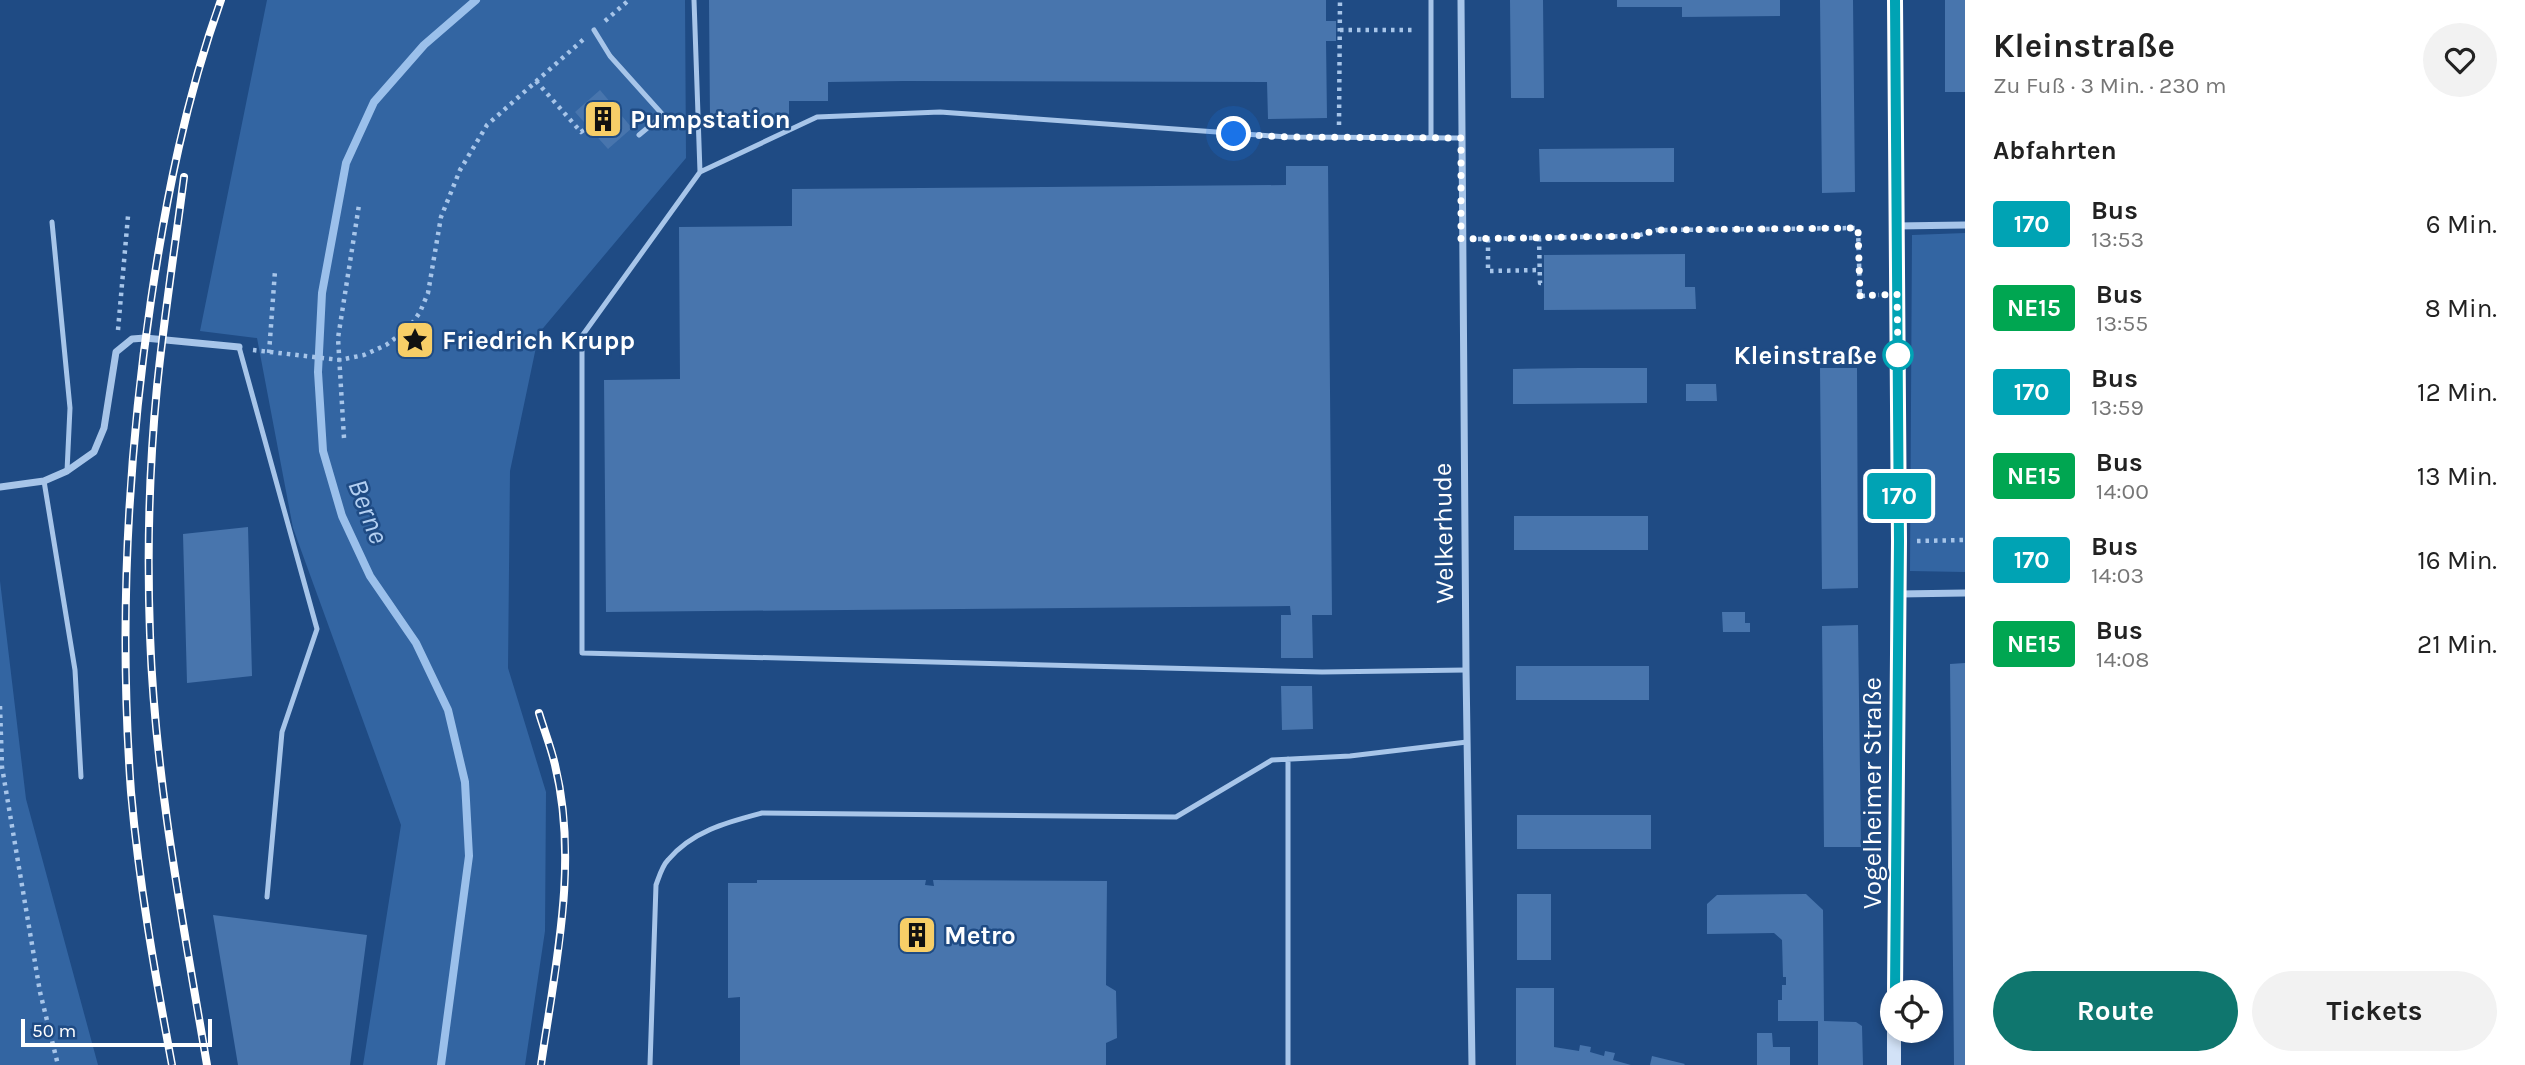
<!DOCTYPE html>
<html lang="de">
<meta charset="utf-8">
<style>
:root{--surface:#fff;--page:#f2f2f2;--text:#222;--muted:#767676;--accent:#0f766e}
body{margin:0;font-family:Karla,sans-serif;background:var(--page);color:var(--text);height:100vh;display:flex;flex-direction:column;font-size:26px;white-space:nowrap}
*{box-sizing:border-box;margin:0}
p{font-size:23px;color:var(--muted)}
.icon{flex:none;width:38px;height:38px;fill:none;stroke:currentColor;stroke-width:2;stroke-linecap:round;stroke-linejoin:round}
.map{position:relative;flex:1;overflow:hidden}
.drawer{display:flex;flex-direction:column;background:var(--surface);width:560px}
.drawer>*{flex:none}
.badge{padding:0 14px;border-radius:5px;font-size:24px;line-height:46px}
.controls{position:absolute;left:1880px;top:980px;display:grid;gap:14px}
.controls a{display:grid;place-items:center;width:63px;height:63px;border-radius:50%;background:var(--surface);box-shadow:0 4px 10px #0003;font-size:35px}
.scale{position:absolute;left:21px;bottom:18px;width:191px;box-sizing:border-box;padding-left:7px;border:4px solid #fff;border-top:0;font-size:19px;line-height:24px;white-space:nowrap;color:#fff;-webkit-text-stroke:5px #1f4b84;paint-order:stroke}
.you{position:absolute;width:35px;height:35px;margin:-18px;border:5px solid #fff;border-radius:50%;background:#1a73e8;box-shadow:0 0 0 10px #1a73e833}
.map>.badge{position:absolute;translate:-50% -50%;box-shadow:0 0 0 4px #fff}
h2{padding:0 28px;font-size:26px;line-height:63px}
.round{display:grid;place-items:center;flex:none;width:74px;height:74px;border-radius:37px;background:var(--page)}
.head{display:flex;align-items:center;justify-content:space-between;height:119px;padding:0 28px}
h1{font-size:33px;font-weight:700;line-height:52px}
.primary-button{display:flex;gap:14px;margin-top:auto;padding:14px 28px}
.primary-button a{flex:1;height:80px;border-radius:42px;background:var(--accent);color:#fff;font-size:28px;font-weight:700;line-height:80px;text-align:center}
.primary-button a+a{background:var(--page);color:var(--text)}
ul{padding:0;list-style:none}
li{display:flex;align-items:center;gap:21px;height:84px;padding:0 28px}
li div{flex:1}
li b{display:block;font-size:26px}
li em{font-style:normal}
li .badge{min-width:77px;font-weight:700;text-align:center}
main{display:flex;flex:1;min-height:0}
.map>svg:first-child{display:block}
.green{fill:#3365a2}
.lines{fill:none;stroke-linecap:round;stroke-linejoin:round}
.stream{stroke:#9bc0eb;stroke-width:8}
.building{fill:#4875ad}
.path{stroke:#a7c5e9;stroke-width:4.5;stroke-dasharray:3.5 5;stroke-linecap:butt}
.lane{stroke:#a7c5e9;stroke-width:5}
.street{stroke:#a7c5e9;stroke-width:7}
.secondary{stroke:#d2e2f7;stroke-width:14}
.rail-casing{stroke:#fff;stroke-width:8}
.rail{stroke:#1f4b84;stroke-width:5;stroke-dasharray:16;stroke-linecap:butt}
.line-casing{stroke:#fff;stroke-width:16}
.line{stroke:#00a3b4;stroke-width:10}
.walk{stroke:#fff;stroke-width:7;stroke-dasharray:0 12.6}
.stop-dot{fill:#fff;stroke:#00a3b4;stroke-width:3.5}
.labels{text-anchor:middle;stroke-width:5;stroke-linejoin:round;paint-order:stroke}
.poi-label{font-size:26px;font-weight:bold;fill:#fff;stroke:#1f4b84;text-anchor:start}
.stop-label{font-size:26px;font-weight:bold;fill:#fff;stroke:#1f4b84;text-anchor:end}
.street-label{font-size:26px;fill:#fff;stroke:#1f4b84}
.water-label{font-size:28px;font-style:italic;fill:#b3cff1;stroke:#1f4b84}
</style>
<main>
<div class="map">
<svg width="1965" height="1065" viewBox="0 0 1965 1065">
<rect width="100%" height="100%" fill="#1f4b84"/>
<!-- green -->
<path class="green" d="M267,0h418l1,158 -147,175 -29,138 -2,197 38,124 -1,139 -20,134h-162l38,-240 -108,-297 -36,-190 -57,-7z
M1965,233v339l-55,-1 2,-336z
M0,581l26,218 72,266h-98z"/>
<g class="lines">
<!-- stream -->
<path class="stream" d="M441,1065l28,-209 -4,-74 -17,-72 -32,-67 -46,-67 -28,-60 -19,-65 -5,-79 4,-79 24,-130 28,-61 50,-57 52,-45"/>
</g>
<!-- building -->
<path class="building" d="M709,0h617v21h10v20h-10l1,77 -59,1 -1,-37 -363,-1 -76,1v19h-39v17l-79,2z
M1510,0h33l1,98h-33z
M1617,0h163v16l-98,1v-10h-65z
M1820,0h33l2,192 -33,1z
M1945,0h20v92h-20z
M600,90l32,38 -24,21 -33,-37z
M1674,148v34h-134l-1,-33z
M1286,166h42l4,449h-20l1,43h-32v-43h10l-1,-9 -684,6 -2,-232 76,-1 -1,-152 113,-1v-37l494,-4z
M1685,254v33h10l1,22 -152,1v-55z
M1580,368h67v35l-134,1v-35z
M1820,368h37l1,220 -36,1z
M1686,384h30l1,17h-31z
M1514,516h134v34h-134z
M248,527l4,149 -65,7 -4,-149z
M1722,612h23v11h5v9h-27z
M1858,625l3,222h-37l-2,-221z
M1965,663v402h-11l-4,-401z
M1516,666h133v34h-133z
M1281,686h31l1,43 -31,1z
M1517,815h134v34h-134z
M757,880h169l-1,5 9,1 -1,-6 174,1 -1,104 10,6 1,47 -11,5v22h-366v-68l-12,1v-115h29z
M1517,894h34v66h-34z
M1806,894l17,16 1,111 32,1 6,4 1,39h-45v-44h-40v-21h4v-15h4v-8h-3l-1,-37 -8,-7 -67,1v-30l10,-9z
M213,915l154,20 -17,130h-112z
M1516,988h38v59l25,4 1,-6 11,2 -1,5 14,4 1,-5 10,2 -2,7 18,5h-115z
M1757,1033h15l1,14h17v18h-33z
M1652,1056l33,8 -1,1h-34z"/>
<g class="lines">
<!-- path -->
<path class="path" d="M605,21l24,-21
M1340,30h76
M536,81l45,51 7,-5
M1339,125l1,-125
M1539,238l1,45h4
M1478,239l158,-3 21,-6 201,-2 2,68 19,-1
M1488,239v32l52,-1
M118,330l10,-114
M253,350l87,10 24,-5 22,-10 23,-17 11,-16 8,-19 13,-76 19,-47 27,-45 98,-87
M269,353l6,-82
M344,438l-6,-100 21,-133
M1917,541l48,-1
M0,706l2,61 38,225 18,73"/>
<!-- lane -->
<path class="lane" d="M694,0l6,172 -118,164v317l740,19 144,-2
M1431,0v138
M594,30l16,26 53,59 -24,20
M700,172l117,-55 123,-5 347,25 174,1
M52,222l18,186 -3,63
M239,347l78,282 -35,103 -15,165
M44,481l31,189 6,107
M650,1065l6,-180c3,-8 6,-19 12,-25 24,-29 60,-38 94,-47l414,4 96,-57 78,-4 117,-14
M1288,1065v-306"/>
<!-- street -->
<path class="street" d="M1461,0l5,670 6,395
M1896,226l69,-1
M0,487l44,-6 23,-10 27,-19 10,-24 12,-76 16,-13 13,-1 94,9
M1899,594l66,-1"/>
<!-- secondary -->
<path class="secondary" d="M1895,992l4,-451 -4,-541
M1894,1065v-34"/>
<!-- rail casing -->
<g class="rail-casing">
<path id="rail" d="M184,177c-9,70 -20,140 -27,210 -8,82 -10,166 -7,248 5,145 33,287 57,430
M539,713c5,17 12,34 16,52 24,98 0,202 -14,300
M172,1065c-17,-91 -33,-181 -41,-273 -12,-165 -4,-329 20,-492 15,-102 35,-202 70,-300"/>
</g>
<!-- rail -->
<use href="#rail" class="rail"/>
</g>
<g class="lines">
<!-- line casing -->
<g class="line-casing">
<path id="line" d="M1895,992l4,-451 -4,-541"/>
</g>
<!-- line -->
<use href="#line" class="line"/>
<!-- walk -->
<path class="walk" d="M1234,134l53,3 174,1v101l175,-3 21,-6 201,-2 2,68 37,-2 1,61"/>
</g>
<!-- icons -->
<defs>
<g id="building-square" transform="scale(2.0125)"><rect x="-9" y="-9" width="18" height="18" rx="4" fill="#f7ce67" stroke="#1f4b84"/><path d="M-4-6H4V6H1V3H-1V6H-4ZM-2.5-4.3h1.7v1.8h-1.7ZM.8-4.3h1.7v1.8H.8ZM-2.5-1h1.7V.8h-1.7ZM.8-1h1.7V.8H.8Z" fill="#111"/></g>
<g id="sight-square" transform="scale(2.0125)"><rect x="-9" y="-9" width="18" height="18" rx="4" fill="#f7ce67" stroke="#1f4b84"/><path d="M0-6L1.8-2.2L6-1.7L2.9 1.2L3.7 5.4L0 3.3L-3.7 5.4L-2.9 1.2L-6-1.7L-1.8-2.2Z" fill="#111"/></g>
</defs>
<g fill-rule="evenodd">
<use href="#building-square" x="603" y="119"/>
<use href="#sight-square" x="415" y="340"/>
<use href="#building-square" x="917" y="935"/>
</g>
<!-- markers -->
<circle class="stop-dot" cx="1898" cy="355" r="14"/>
<g class="labels">
<!-- poi labels -->
<g class="poi-label">
<text x="630" y="128">Pumpstation</text>
<text x="442" y="349">Friedrich Krupp</text>
<text x="944" y="944">Metro</text>
</g>
<!-- stop labels -->
<g class="stop-label">
<text x="1877" y="364">Kleinstraße</text>
</g>
<!-- street labels -->
<g class="street-label">
<text transform="translate(1443 533) rotate(-91)" y="9">Welkerhude</text>
<text transform="translate(1872 793) rotate(-90)" y="9">Vogelheimer Straße</text>
</g>
<!-- water labels -->
<g class="water-label">
<text transform="translate(369 511) rotate(69)" y="10">Berne</text>
</g>
</g>
</svg>
<div class="controls">
<a><svg class="icon" aria-label="locate" viewBox="0 0 24 24"><circle cx="12" cy="12" r="6"/><path d="M12 2v4M12 18v4M2 12h4M18 12h4"/></svg></a>
</div>
<div class="scale">50 m</div>
<div class="you" style="left:1234px;top:134px"></div>
<b class="badge" style="left:1899px;top:496px;background:#00a3b4;color:#fff">170</b>
</div>
<section class="drawer">
<div class="head"><div><h1>Kleinstraße</h1><p>Zu Fuß · 3 Min. · 230 m</p></div><a class="round"><svg class="icon" aria-label="heart" viewBox="0 0 24 24"><path d="M12 20l-8-8c-3-5 5-10 8-4 3-6 11-1 8 4z"/></svg></a></div>
<h2>Abfahrten</h2>
<ul>
<li><span class="badge" style="background:#00a3b4;color:#fff">170</span><div><b>Bus</b><p>13:53</p></div><em>6 Min.</em></li>
<li><span class="badge" style="background:#00a651;color:#fff">NE15</span><div><b>Bus</b><p>13:55</p></div><em>8 Min.</em></li>
<li><span class="badge" style="background:#00a3b4;color:#fff">170</span><div><b>Bus</b><p>13:59</p></div><em>12 Min.</em></li>
<li><span class="badge" style="background:#00a651;color:#fff">NE15</span><div><b>Bus</b><p>14:00</p></div><em>13 Min.</em></li>
<li><span class="badge" style="background:#00a3b4;color:#fff">170</span><div><b>Bus</b><p>14:03</p></div><em>16 Min.</em></li>
<li><span class="badge" style="background:#00a651;color:#fff">NE15</span><div><b>Bus</b><p>14:08</p></div><em>21 Min.</em></li>
</ul>
<div class="primary-button"><a>Route</a><a>Tickets</a></div>
</section>
</main>
